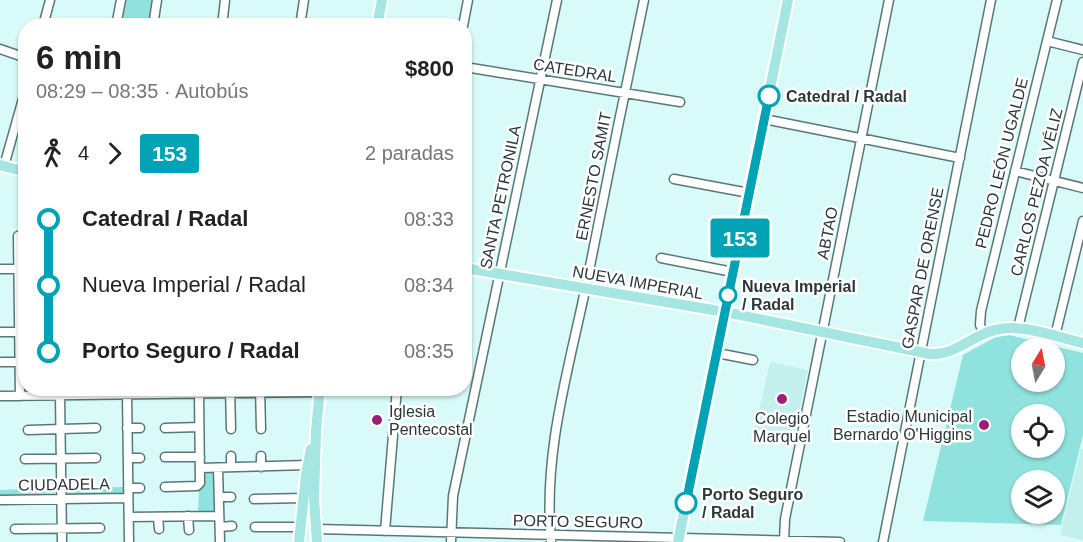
<!DOCTYPE html>
<html lang="es">
<meta charset="utf-8">
<style>
:root{--surface:#fff;--page:#f2f2f2;--text:#222;--muted:#767676}
body{margin:0;font-family:Helvetica,sans-serif;background:var(--page);color:var(--text);height:100vh;display:flex;flex-direction:column;font-size:22px;white-space:nowrap}
*{box-sizing:border-box;margin:0}
p{font-size:20px;color:var(--muted)}
.icon{flex:none;width:33px;height:33px;fill:none;stroke:currentColor;stroke-width:2;stroke-linecap:round;stroke-linejoin:round}
.map{position:relative;flex:1;overflow:hidden}
.side{position:absolute;left:18px;top:18px;width:454px;height:378px;display:flex;flex-direction:column;background:var(--surface);border-radius:24px;box-shadow:0 2px 4px #0004}
.side>*{flex:none}
.badge{padding:0 12px;border-radius:4px;font-size:21px;line-height:39px}
.needle{width:39px;rotate:10deg}
.fabs{position:absolute;left:1011px;top:338px;display:grid;gap:12px}
.fabs a{display:grid;place-items:center;width:54px;height:54px;border-radius:50%;background:var(--surface);box-shadow:0 2px 4px #0004;font-size:30px}
.map>.badge{position:absolute;translate:-50% -50%;box-shadow:0 0 0 3px #fff}
.legs{display:flex;align-items:center;gap:9px;height:66px;padding:0 18px;font-size:20px}
.legs p{margin-inline-start:auto}
.head{display:flex;align-items:center;justify-content:space-between;height:102px;padding:0 18px}
h1{font-size:33px;font-weight:700;line-height:45px}
ul{padding:0 18px;list-style:none}
li{display:flex;align-items:center;gap:21px;height:66px;font-size:22px}
li i{display:grid;place-items:center;width:9px;height:100%;margin:0 8px;background:currentColor}
li i::after{content:'';width:15px;height:15px;margin:-8px;border:4px solid;border-radius:50%;background:var(--surface)}
li p{margin-inline-start:auto}
li:first-child i{background:linear-gradient(#0000 50%,currentColor 0)}
li:last-child i{background:linear-gradient(currentColor 50%,#0000 0)}
.map>svg:first-child{display:block}
.built{fill:#c3efed}
.green{fill:#90e2de;fill-rule:evenodd}
.lines{fill:none;stroke-linecap:round;stroke-linejoin:round}
.minor-casing{stroke:#587877;stroke-width:11}
.major-casing{stroke:#fff;stroke-width:14}
.minor{stroke:#fff;stroke-width:8}
.major{stroke:#a5e6e3;stroke-width:10}
.line-1-casing{stroke:#fff;stroke-width:14}
.line-1{stroke:#00a3b4;stroke-width:9}
.stop-1-dot{fill:#fff;stroke:#00a3b4;stroke-width:3}
.poi-dot{fill:#9a1f77;stroke:#fff;stroke-width:2}
.labels{text-anchor:middle;stroke-width:5;stroke-linejoin:round;paint-order:stroke}
.street-label{font-size:16px;fill:#2a3837;stroke:#fff}
.stop-label{font-size:16px;font-weight:bold;fill:#2a3837;stroke:#fff;text-anchor:start}
.poi-label{font-size:16px;fill:#2a3837;stroke:#fff;text-anchor:start}
</style>
<div class="map">
<svg width="1083" height="542" viewBox="0 0 1083 542">
<rect width="100%" height="100%" fill="#d8fbf9"/>
<!-- built -->
<path class="built" d="M770,362l38,8 -14,66 -39,-7z
M1081,448l2,1v91l-23,-5z"/>
<!-- green -->
<path class="green" d="M126,0h27l-4,25 -27,1z
M1009,335l74,18v82l-22,90 -138,-4 40,-166 33,-18zM1022,348h32v33h-32zM1022,414h32v33h-32zM1022,480h32v33h-32z
M215,469v44h-17l1,-25 3,-1 3,-16z
M123,487v10h-59v-9z
M55,488v9l-55,2v-9z"/>
<g class="lines">
<!-- minor casing -->
<g class="minor-casing">
<path id="minor" d="M43,26l7,-26
M116,26l5,-26
M153,26l4,-26
M222,26l3,-26
M300,26l4,-26
M463,26l5,-26
M1047,41l36,9
M0,49l26,9
M465,67l215,35
M764,119l196,39
M4,166l22,-78
M1015,171l68,17
M674,179l75,14
M18,236l2,160
M661,258l72,14
M0,269h18
M1018,328l65,-266
M0,332h19
M984,334l-4,-9 1,-14 76,-311
M1055,336l28,-115
M717,353l36,7
M2,362h18
M230,388l1,41
M260,388l1,41
M127,394l2,148
M60,395l2,147
M0,396l320,-4
M127,428h13
M165,428l34,-1
M28,430l68,-2
M231,456v11
M261,456v11
M165,457h35
M128,458h12
M25,459l71,-1
M200,468l107,-3
M218,468l2,74
M165,487l32,-1 3,-3 -1,-90
M128,488h12
M219,497h12
M254,499l50,-1
M0,500l128,-2
M188,516l1,14
M129,517l90,-1
M158,517l1,12
M220,527l12,-1
M255,527h45
M15,529l85,-1
M317,529l523,13
M385,531l12,-143
M451,542l2,-46 104,-496
M551,542c-8,-89 17,-170 35,-256 19,-95 38,-191 58,-286
M784,542l1,-23 104,-519
M883,542l108,-542"/>
</g>
<!-- major casing -->
<g class="major-casing">
<path id="major" d="M377,26l5,-26
M0,165l26,7
M465,268l260,44 205,42c25,2 42,-19 65,-24 28,-7 61,7 88,13
M299,542l7,-67 5,-26
M317,542l-3,-44 2,-67 4,-43
M678,542l110,-542"/>
</g>
<!-- minor -->
<use href="#minor" class="minor"/>
<!-- major -->
<use href="#major" class="major"/>
</g>
<g class="lines">
<!-- line-1 casing -->
<g class="line-1-casing">
<path id="line-1" d="M686,503l83,-407"/>
</g>
<!-- line-1 -->
<use href="#line-1" class="line-1"/>
</g>
<!-- markers -->
<g class="stop-1-dot">
<circle cx="769" cy="96" r="10"/>
<circle cx="728" cy="295" r="8"/>
<circle cx="686" cy="503" r="10"/>
</g>
<g class="poi-dot">
<circle cx="782" cy="399" r="6"/>
<circle cx="377" cy="420" r="6"/>
<circle cx="984" cy="425" r="6"/>
</g>
<g class="labels">
<!-- street labels -->
<g class="street-label">
<text transform="translate(575 70) rotate(9)" y="6">CATEDRAL</text>
<text transform="translate(1001 163) rotate(-76)" y="6">PEDRO LEÓN UGALDE</text>
<text transform="translate(593 176) rotate(-79)" y="6">ERNESTO SAMIT</text>
<text transform="translate(1036 192) rotate(-76)" y="6">CARLOS PEZOA VÉLIZ</text>
<text transform="translate(500 197) rotate(-78)" y="6">SANTA PETRONILA</text>
<text transform="translate(827 233) rotate(-79)" y="6">ABTAO</text>
<text transform="translate(922 268) rotate(-79)" y="6">GASPAR DE ORENSE</text>
<text transform="translate(638 282) rotate(10)" y="6">NUEVA IMPERIAL</text>
<text transform="translate(64 484) rotate(-1)" y="6">CIUDADELA</text>
<text transform="translate(578 521) rotate(1)" y="6">PORTO SEGURO</text>
</g>
<!-- stop labels -->
<g class="stop-label">
<text x="786" y="102">Catedral / Radal</text>
<text x="742" y="292">Nueva Imperial<tspan x="742" dy="18">/ Radal</tspan></text>
<text x="702" y="500">Porto Seguro<tspan x="702" dy="18">/ Radal</tspan></text>
</g>
<!-- poi labels -->
<g class="poi-label">
<text x="389" y="417">Iglesia<tspan x="389" dy="18">Pentecostal</tspan></text>
<text x="972" y="422" text-anchor="end">Estadio Municipal<tspan x="972" dy="18">Bernardo O'Higgins</tspan></text>
<text x="782" y="424" text-anchor="middle">Colegio<tspan x="782" dy="18">Marquel</tspan></text>
</g>
</g>
</svg>
<div class="fabs">
<a><svg class="needle" viewBox="-14 -14 28 28"><path d="M0-13l5 13h-10z" fill="#e53935"/><path d="M0 13l5-13h-10z" fill="#767676"/></svg></a>
<a><svg class="icon" aria-label="locate" viewBox="0 0 24 24"><circle cx="12" cy="12" r="6"/><path d="M12 2v4M12 18v4M2 12h4M18 12h4"/></svg></a>
<a><svg class="icon" aria-label="layers" viewBox="0 0 24 24"><path d="M12 4l9 5-9 5-9-5zM3 14l9 5 9-5"/></svg></a>
</div>
<b class="badge" style="left:740px;top:238px;background:#00a3b4;color:#fff">153</b>
<section class="side">
<div class="head"><div><h1>6 min</h1><p>08:29 – 08:35 · Autobús</p></div><b>$800</b></div>
<div class="legs"><svg class="icon" aria-label="walk" viewBox="0 0 24 24"><circle cx="13" cy="4" r="2"/><path d="M13 8l-2 6 4 7M11 14l-3 7M7 12l3-4h3l4 4"/></svg>4<svg class="icon" aria-label="forward" viewBox="0 0 24 24"><path d="M9 5l7 7-7 7"/></svg><b class="badge" style="background:#00a3b4;color:#fff">153</b><p>2 paradas</p></div>
<ul>
<li><i style="color:#00a3b4"></i><b>Catedral / Radal</b><p>08:33</p></li>
<li><i style="color:#00a3b4"></i><span>Nueva Imperial / Radal</span><p>08:34</p></li>
<li><i style="color:#00a3b4"></i><b>Porto Seguro / Radal</b><p>08:35</p></li>
</ul>
</section>
</div>
